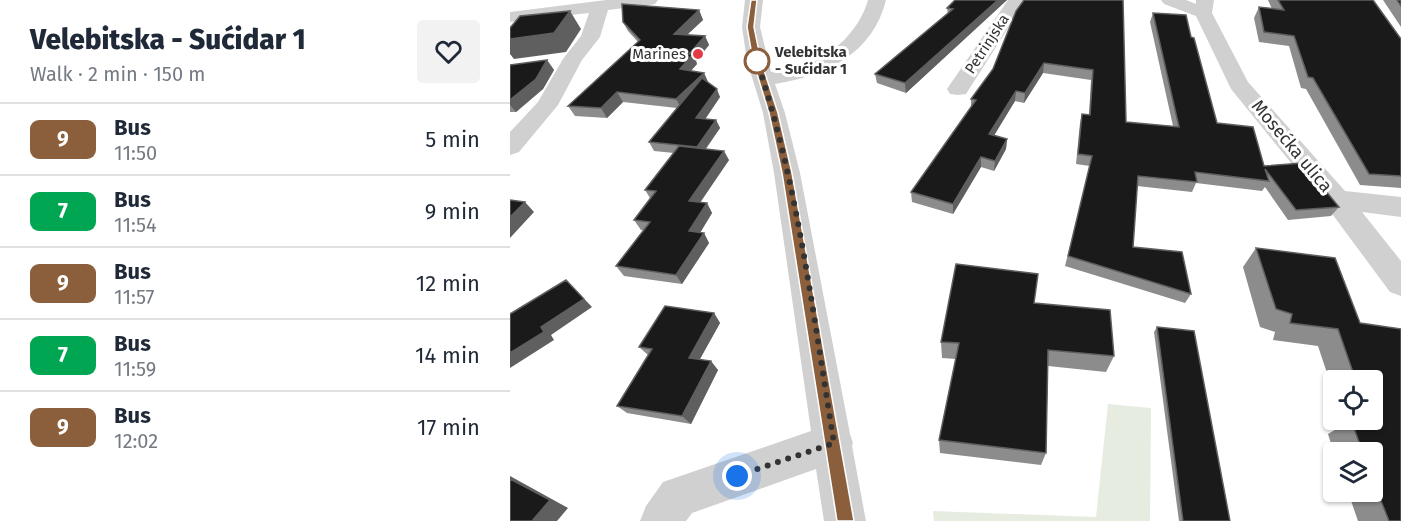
<!DOCTYPE html>
<meta charset="utf-8">
<style>
:root{--surface:#fff;--page:#f2f2f3;--text:#1f2937;--muted:#747a83;--line:#e0e1e3}
body{margin:0;font-family:"Fira Sans",sans-serif;background:var(--page);color:var(--text);height:100vh;display:flex;flex-direction:column;font-size:22px;white-space:nowrap}
*{box-sizing:border-box;margin:0}
p{font-size:20px;color:var(--muted)}
.icon{flex:none;width:33px;height:33px;fill:none;stroke:currentColor;stroke-width:2;stroke-linecap:round;stroke-linejoin:round}
.map{position:relative;flex:1;overflow:hidden}
.drawer{display:flex;flex-direction:column;background:var(--surface);width:510px}
.drawer>*{flex:none}
.badge{padding:0 12px;border-radius:9px;font-size:21px;line-height:39px}
.controls{position:absolute;left:813px;top:370px;display:grid;gap:12px}
.controls a{display:grid;place-items:center;width:60px;height:60px;border-radius:6px;background:var(--surface);box-shadow:0 2px 4px #0004;font-size:30px}
.you{position:absolute;width:30px;height:30px;margin:-15px;border:4px solid #fff;border-radius:50%;background:#1a73e8;box-shadow:0 0 0 9px #1a73e833}
.map>.badge{position:absolute;translate:-50% -50%;box-shadow:0 0 0 3px #fff}
.round{display:grid;place-items:center;flex:none;width:63px;height:63px;border-radius:6px;background:var(--page)}
.summary{display:flex;align-items:center;justify-content:space-between;height:102px;padding:0 30px}
h1{font-size:28px;font-weight:800;line-height:45px}
ul{padding:0;list-style:none}
li{display:flex;align-items:center;gap:18px;height:72px;padding:0 30px;border-top:2px solid var(--line)}
li div{flex:1}
li b{display:block;font-size:22px}
li em{font-style:normal}
li .badge{min-width:66px;font-weight:700;text-align:center}
main{display:flex;flex:1;min-height:0}
.map>svg:first-child{display:block}
.green{fill:#e6ecdf}
.lines{fill:none;stroke-linecap:round;stroke-linejoin:round}
.minor{fill:#d0d0d0;fill-rule:evenodd}
.wall{fill:#8c8c8c}
.shaded-wall{fill:#5f5f5f}
.building{fill:#1a1a1a;stroke:#5f5f5f;stroke-width:1.5}
.line{fill:#8b5e3c;stroke:#fff;stroke-width:1.5}
.walk{stroke:#333;stroke-width:6;stroke-dasharray:0 10.8}
.poi-dot{fill:#e63946;stroke:#fff;stroke-width:2}
.stop-dot{fill:#fff;stroke:#8b5e3c;stroke-width:3}
.labels{text-anchor:middle;stroke-width:6;stroke-linejoin:round;paint-order:stroke}
.far-street-label{font-size:15px;fill:#333;stroke:#fff}
.far-stop-label{font-size:15px;font-weight:bold;fill:#333;stroke:#fff;text-anchor:start}
.far-poi-label{font-size:15px;fill:#333;stroke:#fff;text-anchor:end}
.street-label{font-size:18px;fill:#333;stroke:#fff}
</style>
<main>
<section class="drawer">
<div class="summary"><div><h1>Velebitska - Sućidar 1</h1><p>Walk · 2 min · 150 m</p></div><a class="round"><svg class="icon" aria-label="heart" viewBox="0 0 24 24"><path d="M12 20l-8-8c-3-5 5-10 8-4 3-6 11-1 8 4z"/></svg></a></div>
<ul>
<li><span class="badge" style="background:#8b5e3c;color:#fff">9</span><div><b>Bus</b><p>11:50</p></div><em>5 min</em></li>
<li><span class="badge" style="background:#00a651;color:#fff">7</span><div><b>Bus</b><p>11:54</p></div><em>9 min</em></li>
<li><span class="badge" style="background:#8b5e3c;color:#fff">9</span><div><b>Bus</b><p>11:57</p></div><em>12 min</em></li>
<li><span class="badge" style="background:#00a651;color:#fff">7</span><div><b>Bus</b><p>11:59</p></div><em>14 min</em></li>
<li><span class="badge" style="background:#8b5e3c;color:#fff">9</span><div><b>Bus</b><p>12:02</p></div><em>17 min</em></li>
</ul>
</section>
<div class="map">
<svg width="891" height="521" viewBox="0 0 891 521">
<rect width="100%" height="100%" fill="#fff"/>
<!-- green -->
<path class="green" d="M598,404l43,4 -1,113h-216l-1,-10 163,6z"/>
<g class="lines">
<!-- minor -->
<path class="minor" d="M96,0h52l-3,4 -6,1 -41,5 -8,27 -18,23 -24,45 -39,47 -9,3v-23l28,-30 25,-43 18,-23 8,-23 -79,9v-10z
M235,0h18l-3,27 11,45c11,-2 22,-3 33,-6 29,-10 56,-37 64,-66h18c-13,54 -61,76 -111,84l10,29 15,60 50,261 3,9 -1,3 14,75h-42l-8,-52 -124,44 -6,8h-46l6,-15 17,-24 148,-51 -37,-258 -11,-60 -16,-52 -5,-34z
M498,0h18l-60,94 -8,1 -8,-1 -3,-5z
M651,0h25l10,4v-4h18l-2,13 36,69 97,109 56,6v20l-39,-5 39,49v35l-11,-4 -63,-85 -96,-118 -35,-73 -32,-12z"/>
</g>
<!-- wall -->
<path class="wall" d="M497,0l-101,93 -29,-10 -2,-9 73,-60 -1,-6z
M613,0l3,122 47,4 -23,-104 3,-9 38,24 26,86 47,43 75,41 -8,9 -43,4 -23,-33 -3,4 -66,-8 -4,9 -55,-6 -4,61 58,47 -6,9 -120,-37 25,-100 -14,-2 4,-41 2,-9h7l2,-34 -48,-7 -19,30 -9,-2 -21,34 13,4 -1,10 -12,22 -13,-4 -28,47 -41,-12 -1,-10 60,-85v-8z
M758,0h105l28,39v149l-41,-3 -54,-96 -5,-1 -12,-42 -30,-4 -5,-24 5,-11 13,2z
M873,0h18v27z
M189,10l4,10 -16,15 18,1 4,9 -13,16 1,3 -6,7 13,2 4,9 12,15 -15,22 11,1 4,8 -14,21 23,11 -29,43h7l5,10 -12,20h4l5,10 -27,41 -58,-8 -8,-10 28,-36h-3l-7,-10 16,-22 -5,-8 29,-37 -20,-2 -5,-9 28,-34 -54,-6 -16,16 -32,-2 -7,-10 70,-64 -10,-11 -5,-9z
M37,60l7,10 -11,19 -27,23h-6v-47z
M746,248l79,10 25,65 41,6v192h-43l-10,-29h24v-39h-38l-6,-19 15,-9 -1,-5h30v-39h-38v13l-16,-48 -45,-6 2,-8 -15,-5 -17,-60z
M524,303l80,53 -8,16 -58,-6 -2,87 -5,12 -101,-12 -1,-13 17,-81 -14,-1 -1,-16z
M204,313l6,10 -20,36 18,11 -27,54 -64,-11 -10,-7 31,-51 -9,-8z
M647,327l73,194h-51l-25,-189z"/>
<!-- shaded-wall -->
<path class="shaded-wall" d="M488,0h9l-101,93 -1,-10z
M189,10l4,10 -25,23 -4,-9z
M60,11l11,18 -15,23 -52,7 -4,-5v-15z
M195,36l4,9 -13,16 1,3 -13,14 -4,-9 9,-15z
M37,60l7,10 -11,19 -27,23 -6,-7v-5z
M534,63l-1,10 -19,30 1,-10z
M194,73l4,9 -27,26 -5,-9z
M207,89l3,8 -20,30 -4,-9z
M506,91l-1,10 -26,43v-10z
M107,92l6,10 -16,16 -6,-10z
M206,120l4,8 -19,27 -4,-8z
M497,139l-1,10 -12,22 1,-10z
M214,151l5,9 -35,51 -5,-10z
M471,157v10l-28,47v-10z
M15,202l9,10 -24,26v-21z
M197,203l5,10 -17,28 -6,-10z
M194,233l5,10 -27,41 -6,-9z
M56,280l26,27 -41,28 3,5 -44,28v-15z
M204,313l6,10 -24,43 -7,-8z
M201,361l7,9 -27,54 -9,-8z
M0,476l58,32 -11,13h-25l-22,-42z"/>
<!-- building -->
<path class="building" d="M445,0h43l-93,83 -30,-9 78,-65 -6,-1z
M514,0h99l3,122 53,5 -26,-114 33,2 5,22 3,1 23,85 36,4 11,39 39,-3 36,44 -43,3 -31,-41 4,12 -74,-9 2,10 -59,-6 -5,71 49,5 9,42 -123,-38 24,-100 -14,-2 4,-40 8,1 3,-45 -49,-7 -19,30 -9,-2 -27,43 18,5 -12,22 -14,-4 -28,47 -42,-12 65,-92 -5,-1 22,-30 23,-58z
M768,0h95l28,39v137l-32,-2 -56,-96 -5,-1 -14,-41 -30,-4 -5,-25 25,3z
M887,0h4v6z
M112,4l77,6 -25,24 31,2 -16,18h4l-13,15 24,4 -28,26 -59,-7 -16,16 -33,-2 72,-66 -17,-18z
M60,11l-16,22 -44,6v-11l10,-12z
M37,60l-11,19 -26,21v-35z
M192,78l15,11 -21,29 20,2 -19,27 -48,-5z
M169,146l45,5 -35,50 18,2 -18,28 15,2 -28,42 -60,-9 34,-44 -16,-2 22,-29 -11,-1z
M0,200l15,2 -15,15z
M746,248l79,10 25,65 41,6v192h-12l-17,-43v-25h-9l-12,-33 20,2 -1,-2h2v-39h-16l-18,-52 -48,-6 2,-9 -16,-5z
M446,264l82,10 -4,29 76,7 4,46 -66,-6 -2,103 -107,-13 20,-97 -18,-1z
M56,280l18,19 -43,28 3,5 -34,21v-39z
M155,306l49,7 -25,45 22,3 -29,55 -65,-10 35,-57 -13,-2z
M647,327l37,4 36,190h-47z
M0,479l40,21 -18,21h-22z"/>
<!-- line -->
<path class="line" d="M241,0h6l-3,27 7,34 17,52 14,60 62,348h-17l-55,-348 -13,-60 -16,-52 -6,-34z"/>
<g class="lines">
<!-- walk -->
<path class="walk" d="M227,476l97,-33c-21,-128 -36,-259 -77,-382"/>
</g>
<!-- markers -->
<circle class="poi-dot" cx="188" cy="54" r="6"/>
<circle class="stop-dot" cx="247" cy="61" r="12"/>
<g class="labels">
<!-- far-street labels -->
<g class="far-street-label">
<text transform="translate(477 44) rotate(-57)" y="5">Petrinjska</text>
</g>
<!-- far-stop labels -->
<g class="far-stop-label">
<text x="265" y="57">Velebitska<tspan x="265" dy="17">- Sućidar 1</tspan></text>
</g>
<!-- far-poi labels -->
<g class="far-poi-label">
<text x="176" y="59">Marines</text>
</g>
<!-- street labels -->
<g class="street-label">
<text transform="translate(782 146) rotate(50)" y="6">Mosećka ulica</text>
</g>
</g>
</svg>
<div class="controls">
<a><svg class="icon" aria-label="locate" viewBox="0 0 24 24"><circle cx="12" cy="12" r="6"/><path d="M12 2v4M12 18v4M2 12h4M18 12h4"/></svg></a>
<a><svg class="icon" aria-label="layers" viewBox="0 0 24 24"><path d="M12 4l9 5-9 5-9-5zM3 14l9 5 9-5"/></svg></a>
</div>
<div class="you" style="left:227px;top:476px"></div>
</div>
</main>
